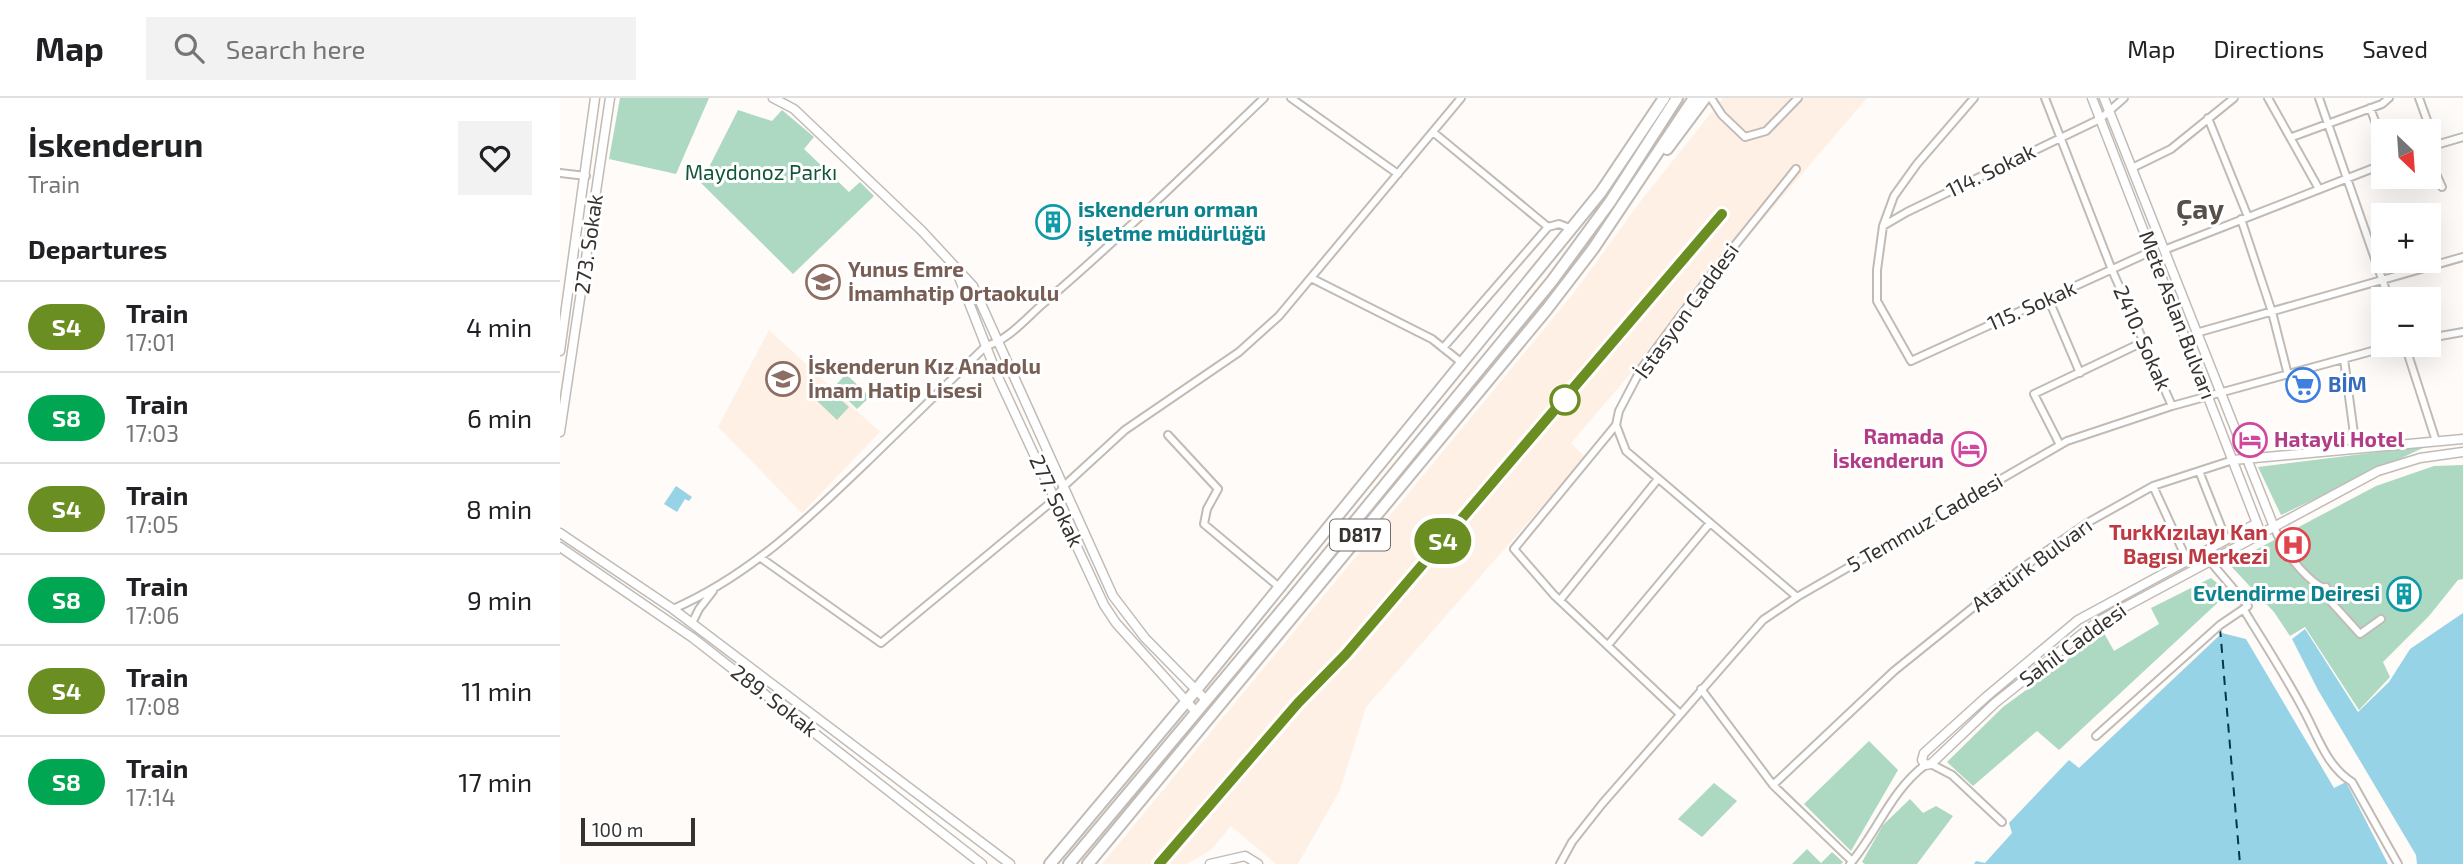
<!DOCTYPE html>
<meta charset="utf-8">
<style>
:root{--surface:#fff;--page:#f2f2f2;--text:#202124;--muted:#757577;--line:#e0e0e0}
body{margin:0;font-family:"Exo 2",sans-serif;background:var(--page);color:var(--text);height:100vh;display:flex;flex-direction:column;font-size:26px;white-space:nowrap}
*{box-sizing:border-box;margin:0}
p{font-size:23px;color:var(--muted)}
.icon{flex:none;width:38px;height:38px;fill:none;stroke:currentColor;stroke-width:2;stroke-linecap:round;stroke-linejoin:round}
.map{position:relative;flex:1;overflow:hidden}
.sheet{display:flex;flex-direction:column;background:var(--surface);width:560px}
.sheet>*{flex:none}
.badge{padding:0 14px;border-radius:23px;font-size:24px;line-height:46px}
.needle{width:46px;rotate:155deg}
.controls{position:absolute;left:1811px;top:21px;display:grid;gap:14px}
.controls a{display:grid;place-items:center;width:70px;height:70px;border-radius:0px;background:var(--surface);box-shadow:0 7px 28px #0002;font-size:35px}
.scale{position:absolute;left:21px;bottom:18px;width:114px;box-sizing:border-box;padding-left:7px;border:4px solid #353230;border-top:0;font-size:19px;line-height:24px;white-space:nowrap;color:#353230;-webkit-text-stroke:5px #fff;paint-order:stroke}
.map>.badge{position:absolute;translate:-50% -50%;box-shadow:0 0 0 4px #fff}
h2{padding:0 28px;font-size:26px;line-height:63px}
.round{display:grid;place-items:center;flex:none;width:74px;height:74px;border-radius:0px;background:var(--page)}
.head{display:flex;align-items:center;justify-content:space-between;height:119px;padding:0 28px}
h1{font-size:33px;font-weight:700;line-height:52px}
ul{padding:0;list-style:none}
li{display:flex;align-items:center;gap:21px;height:91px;padding:0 28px;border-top:2px solid var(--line)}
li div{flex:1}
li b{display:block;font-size:26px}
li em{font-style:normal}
li .badge{min-width:77px;font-weight:700;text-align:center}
header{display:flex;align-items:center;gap:42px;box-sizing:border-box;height:98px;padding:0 35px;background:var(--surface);border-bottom:2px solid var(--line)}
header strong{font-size:33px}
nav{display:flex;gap:38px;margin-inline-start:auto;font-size:24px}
.search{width:490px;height:63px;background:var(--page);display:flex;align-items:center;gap:18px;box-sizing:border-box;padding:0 24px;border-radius:0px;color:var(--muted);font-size:26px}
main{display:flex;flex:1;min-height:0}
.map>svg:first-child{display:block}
.built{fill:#fff0e5}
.green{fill:#add8c2}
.water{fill:#97d3e7}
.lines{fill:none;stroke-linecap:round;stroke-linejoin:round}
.ferry{stroke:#003846;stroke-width:2;stroke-dasharray:9 7;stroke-linecap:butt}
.street-casing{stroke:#c2bbb5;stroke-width:10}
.secondary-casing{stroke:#c2bbb5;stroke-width:11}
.highway-casing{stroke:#c2bbb5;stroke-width:14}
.street{stroke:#fff;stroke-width:6}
.secondary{stroke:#fff;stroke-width:8}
.highway{stroke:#fff;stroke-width:10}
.rail-casing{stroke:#5c5956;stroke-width:5}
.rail{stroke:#fff;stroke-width:2.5;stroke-dasharray:8;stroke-linecap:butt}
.line-casing{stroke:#fff;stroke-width:16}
.line{stroke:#6b8e23;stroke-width:10}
.stop-dot{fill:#fff;stroke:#6b8e23;stroke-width:3.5}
.labels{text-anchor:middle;stroke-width:6;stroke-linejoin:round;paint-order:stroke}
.shield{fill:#fff;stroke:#72706e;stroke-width:2}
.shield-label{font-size:19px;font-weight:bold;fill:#353230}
.street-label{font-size:21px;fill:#353230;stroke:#fff}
.park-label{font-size:21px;fill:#13553b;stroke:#fff}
.culture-label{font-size:21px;font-weight:bold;fill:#0d838f;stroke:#fff;text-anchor:start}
.education-label{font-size:21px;font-weight:bold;fill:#785e54;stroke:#fff;text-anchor:start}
.shop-label{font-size:21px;font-weight:bold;fill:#366cbe;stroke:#fff;text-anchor:start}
.hotel-label{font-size:21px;font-weight:bold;fill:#b23c85;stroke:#fff;text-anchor:end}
.health-label{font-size:21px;font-weight:bold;fill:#be3a42;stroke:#fff;text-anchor:end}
.district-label{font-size:28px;font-weight:bold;fill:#564f4a;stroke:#fff}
</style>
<header>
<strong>Map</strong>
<div class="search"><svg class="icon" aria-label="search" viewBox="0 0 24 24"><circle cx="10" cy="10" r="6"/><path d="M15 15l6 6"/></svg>Search here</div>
<nav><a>Map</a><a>Directions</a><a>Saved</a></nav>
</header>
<main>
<section class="sheet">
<div class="head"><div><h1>İskenderun</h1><p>Train</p></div><a class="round"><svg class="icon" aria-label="heart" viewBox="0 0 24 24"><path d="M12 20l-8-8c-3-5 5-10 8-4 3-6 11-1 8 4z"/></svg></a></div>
<h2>Departures</h2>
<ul>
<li><span class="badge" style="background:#6b8e23;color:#fff">S4</span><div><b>Train</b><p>17:01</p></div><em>4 min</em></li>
<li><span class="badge" style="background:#00a651;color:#fff">S8</span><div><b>Train</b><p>17:03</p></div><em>6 min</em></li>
<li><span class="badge" style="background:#6b8e23;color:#fff">S4</span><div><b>Train</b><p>17:05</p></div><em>8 min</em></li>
<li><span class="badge" style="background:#00a651;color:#fff">S8</span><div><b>Train</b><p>17:06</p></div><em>9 min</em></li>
<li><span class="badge" style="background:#6b8e23;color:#fff">S4</span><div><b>Train</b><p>17:08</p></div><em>11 min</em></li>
<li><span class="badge" style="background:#00a651;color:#fff">S8</span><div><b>Train</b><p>17:14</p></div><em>17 min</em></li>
</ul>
</section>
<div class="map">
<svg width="1903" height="766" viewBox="0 0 1903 766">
<rect width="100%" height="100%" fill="#fefbf8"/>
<!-- built -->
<path class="built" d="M1163,0h144l-296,345 14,14 -219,250 -26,83 -42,74h-22l-45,-38 -20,24 -24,14h-85l471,-570 70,-96z
M209,232l111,102 -78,81 -84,-86z"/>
<!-- green -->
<path class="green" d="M60,0h89l-33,76 -67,-15z
M178,12l34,11 10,-11 32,27 -10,12 45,43 11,-10 14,14 -81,78 -92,-91z
M286,276l24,23 -13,12 -23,-22z
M265,287l24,22 -12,13 -24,-23z
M1867,348l-146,69 -23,-48z
M1903,367v114l-5,1 -29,36 -46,46 7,15 -31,33 -54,-83 -15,9 -16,-24 -45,-48 147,-78 58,-20z
M1651,480l15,12v5l-167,155 -22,-19 -64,55 -26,-24 56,-55 101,-74 10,18 45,-27 -8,-16z
M1309,643l29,29 -47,81 -47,-47z
M1154,685l23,18 -35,36 -24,-18z
M1350,701l13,14 13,-7 17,10 -36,48h-52l-3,-2 21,-37z
M1247,751l14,14 11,-11 11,10 -2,2h-49z"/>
<!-- water -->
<path class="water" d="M116,388l16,11 -3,4 -4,-2 -8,13 -13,-8z
M1903,515v251h-46l-1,-9 -98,-165 -26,-51 13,-10 53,83 31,-30 21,-33z
M1662,535l24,6 88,149 12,-6 42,82h-414l2,-3 9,2 27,-30 -3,-10 60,-63 10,8z"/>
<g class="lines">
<!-- ferry -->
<path class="ferry" d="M1660,530l20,236"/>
<!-- street casing -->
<g class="street-casing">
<path id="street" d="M731,0l107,76
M1151,0l11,17 23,22 21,-6 32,-33
M1414,0l-57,66 -23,32 -11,30 -6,44v31l34,60 241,-110
M1485,0l67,172 60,136
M1708,0l51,91
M1759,0l70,201
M1859,0l17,47
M1810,10l14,36
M1648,20l40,99
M873,34l115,95
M1732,39l90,-33 7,-6
M1869,49l34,-10
M1869,60l13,29
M1572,70l39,-19 63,-51
M1236,71l-89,111 -66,89 -22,42 -3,14 10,26 171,146
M0,75l26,3
M1681,121l31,93 16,63
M1323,128l24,-14 193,-93 24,-21
M1604,152l220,-86
M751,180l121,61 30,24
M1488,200l32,75
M1636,235l267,-76
M1869,240l34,-6
M1845,247l31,96
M883,250l105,-121 11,-3 13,5
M1784,261l12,90
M1056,327l-102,124 40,46 126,119
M608,337l50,54 -11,20 -3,15 74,62
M1500,347l-26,-51 109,-52
M1639,373l27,68
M1593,388l34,74
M1714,429c9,23 27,47 48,61
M201,460l120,85 174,-144 9,-13 61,-56 114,-78 40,-36 182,-218
M1766,489l-4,1 10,15 28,31 21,-15
M1000,502l98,-121
M113,511c76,-33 136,-91 195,-148 39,-38 79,-77 118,-115 23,-6 41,-29 59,-44 76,-65 147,-135 219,-204
M1684,512c20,33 41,65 59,99 14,25 23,57 49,73l46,82
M132,525l7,-14 14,-18
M1048,547l102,-122
M1141,591l72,96 121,-114 128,-103 65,-45 66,-37 80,-26
M1536,638l124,-111 28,-19 -39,-46
M1371,666l21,11 50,47
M1213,687l79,76
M1000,766l12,-22 30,-38 161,-184 34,-23 270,-156 105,-35 222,-61
M1290,766c28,-33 40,-72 75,-99"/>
</g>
<!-- secondary casing -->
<g class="secondary-casing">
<path id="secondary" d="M213,0l21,11 128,122 51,55 140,310 32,42 61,62
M1532,0l166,428
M1544,0l170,429
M397,174l41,105 106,228 12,18 80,89
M0,253l35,-253
M0,334l50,-334
M1673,362l230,-21
M1697,425l-179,97 -92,77 -62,56 -2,7 3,5 6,-1 64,-61 102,-81 281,-151 42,-13 43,-6
M0,435l113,76 337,255
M0,449l133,91 289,226
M650,766l35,-8 13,8"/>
</g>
<!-- highway casing -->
<g class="highway-casing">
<path id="highway" d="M1107,51l38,-51
M490,766l146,-174 405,-498 63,-94
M509,766l224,-267 259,-316 58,-79 67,-104
M528,766l459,-555 46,-60 101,-151"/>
</g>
<!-- street -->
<use href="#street" class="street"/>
<!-- secondary -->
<use href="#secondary" class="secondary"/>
<!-- highway -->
<use href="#highway" class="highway"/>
<!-- rail casing -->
<g class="rail-casing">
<path id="rail" d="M599,766l139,-161 48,-49 376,-440"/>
</g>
<!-- rail -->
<use href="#rail" class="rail"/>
</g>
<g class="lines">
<!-- line casing -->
<g class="line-casing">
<path id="line" d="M599,766l139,-161 48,-49 376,-440"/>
</g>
<!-- line -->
<use href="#line" class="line"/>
</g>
<!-- icons -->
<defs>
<g id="building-ring" transform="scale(1.75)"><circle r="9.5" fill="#fff" stroke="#0f9aa8" stroke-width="1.5"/><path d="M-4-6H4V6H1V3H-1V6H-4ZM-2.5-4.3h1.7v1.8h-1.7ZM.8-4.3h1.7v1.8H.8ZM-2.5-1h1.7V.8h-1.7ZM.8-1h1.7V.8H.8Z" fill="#0f9aa8"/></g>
<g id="school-ring" transform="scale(1.75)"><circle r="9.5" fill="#fff" stroke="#8d6e63" stroke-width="1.5"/><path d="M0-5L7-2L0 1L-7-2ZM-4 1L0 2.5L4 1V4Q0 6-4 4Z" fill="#8d6e63"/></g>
<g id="supermarket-ring" transform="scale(1.75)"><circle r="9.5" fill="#fff" stroke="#3f7fe0" stroke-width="1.5"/><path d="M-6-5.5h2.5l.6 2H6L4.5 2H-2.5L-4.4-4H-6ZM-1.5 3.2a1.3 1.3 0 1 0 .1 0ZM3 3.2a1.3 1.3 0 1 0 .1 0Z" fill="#3f7fe0"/></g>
<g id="hotel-ring" transform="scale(1.75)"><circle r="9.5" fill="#fff" stroke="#d1479c" stroke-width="1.5"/><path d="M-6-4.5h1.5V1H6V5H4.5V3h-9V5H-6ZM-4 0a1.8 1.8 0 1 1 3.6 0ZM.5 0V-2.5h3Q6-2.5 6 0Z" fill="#d1479c"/></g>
<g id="hospital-ring" transform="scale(1.75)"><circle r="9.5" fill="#fff" stroke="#e0444e" stroke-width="1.5"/><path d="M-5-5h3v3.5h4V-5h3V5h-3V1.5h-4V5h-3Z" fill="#e0444e"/></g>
</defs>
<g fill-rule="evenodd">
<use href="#building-ring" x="493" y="124"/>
<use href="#school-ring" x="263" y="184"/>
<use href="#school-ring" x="223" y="281"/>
<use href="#supermarket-ring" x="1743" y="287"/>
<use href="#hotel-ring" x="1690" y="342"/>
<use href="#hotel-ring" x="1409" y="351"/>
<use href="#hospital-ring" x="1733" y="447"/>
<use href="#building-ring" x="1844" y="496"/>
</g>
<!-- markers -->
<circle class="stop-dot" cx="1005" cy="302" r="14"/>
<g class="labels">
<!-- shield labels -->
<rect class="shield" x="770" y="421.5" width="60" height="31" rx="5"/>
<g class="shield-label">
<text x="800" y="444">D817</text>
</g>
<!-- street labels -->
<g class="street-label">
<text transform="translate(1431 73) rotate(-26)" y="7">114. Sokak</text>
<text transform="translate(29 146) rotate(-82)" y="7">273. Sokak</text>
<text transform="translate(1472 208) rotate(-24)" y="7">115. Sokak</text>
<text transform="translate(1127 213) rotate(-54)" y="7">İstasyon Caddesi</text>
<text transform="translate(1617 217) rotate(69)" y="7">Mete Aslan Bulvarı</text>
<text transform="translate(1582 240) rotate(66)" y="7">2410. Sokak</text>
<text transform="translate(496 403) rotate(65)" y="7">277. Sokak</text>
<text transform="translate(1365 425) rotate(-30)" y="7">5 Temmuz Caddesi</text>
<text transform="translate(1472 467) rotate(-36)" y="7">Atatürk Bulvarı</text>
<text transform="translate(1513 547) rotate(-36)" y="7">Sahil Caddesi</text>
<text transform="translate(214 603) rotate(38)" y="7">289. Sokak</text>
</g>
<!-- park labels -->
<g class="park-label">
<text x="201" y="82">Maydonoz Parkı</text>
</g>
<!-- culture labels -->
<g class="culture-label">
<text x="518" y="119">iskenderun orman<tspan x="518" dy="24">işletme müdürlüğü</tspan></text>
<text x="1820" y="503" text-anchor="end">Evlendirme Deiresi</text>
</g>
<!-- education labels -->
<g class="education-label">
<text x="288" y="179">Yunus Emre<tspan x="288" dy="24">İmamhatip Ortaokulu</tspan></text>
<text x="248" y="276">İskenderun Kız Anadolu<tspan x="248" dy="24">İmam Hatip Lisesi</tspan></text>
</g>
<!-- shop labels -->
<g class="shop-label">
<text x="1768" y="294">BİM</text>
</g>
<!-- hotel labels -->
<g class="hotel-label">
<text x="1384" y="346">Ramada<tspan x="1384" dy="24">İskenderun</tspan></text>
<text x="1714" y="349" text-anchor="start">Hatayli Hotel</text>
</g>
<!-- health labels -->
<g class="health-label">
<text x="1708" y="442">TurkKızılayı Kan<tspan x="1708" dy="24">Bagısı Merkezi</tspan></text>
</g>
<!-- district labels -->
<g class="district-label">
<text x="1640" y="121">Çay</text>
</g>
</g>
</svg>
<div class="controls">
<a><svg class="needle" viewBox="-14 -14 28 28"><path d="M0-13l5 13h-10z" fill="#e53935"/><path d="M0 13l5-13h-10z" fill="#757577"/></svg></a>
<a>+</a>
<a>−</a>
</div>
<div class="scale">100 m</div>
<b class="badge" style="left:883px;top:443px;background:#6b8e23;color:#fff">S4</b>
</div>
</main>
